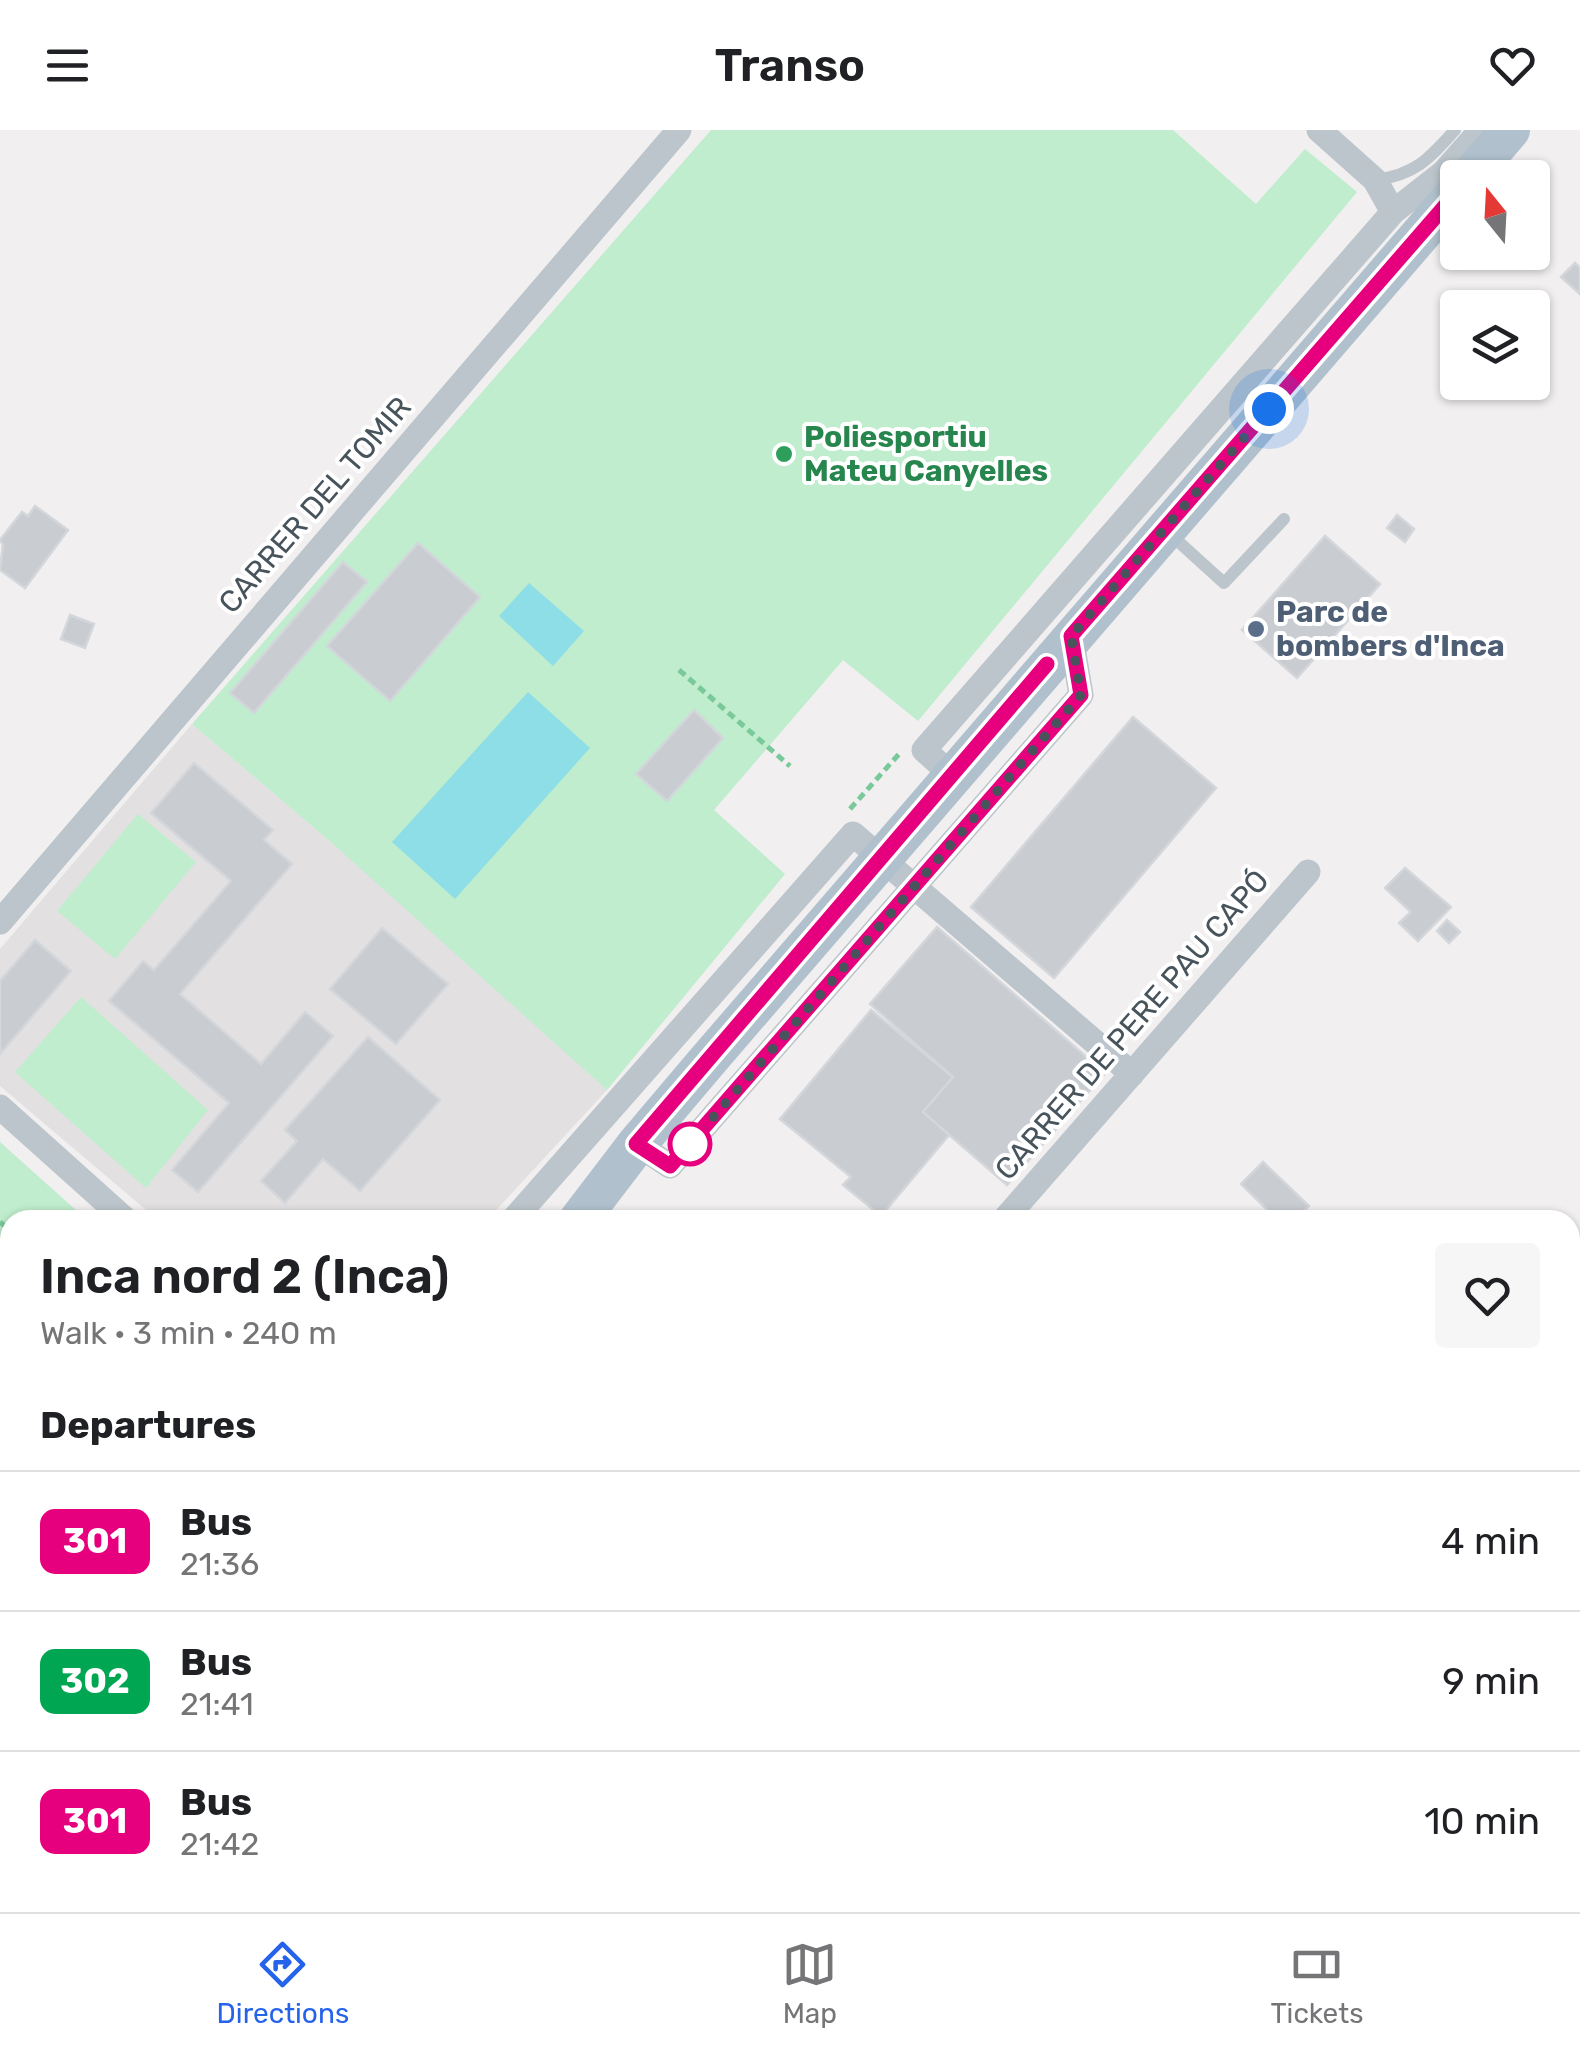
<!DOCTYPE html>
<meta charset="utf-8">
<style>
:root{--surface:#fff;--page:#f6f6f6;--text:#202124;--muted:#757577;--line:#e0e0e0;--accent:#2563eb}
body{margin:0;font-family:Rubik,sans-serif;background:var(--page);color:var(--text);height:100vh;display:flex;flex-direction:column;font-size:38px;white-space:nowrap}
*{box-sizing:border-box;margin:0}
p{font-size:32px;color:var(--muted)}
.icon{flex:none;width:55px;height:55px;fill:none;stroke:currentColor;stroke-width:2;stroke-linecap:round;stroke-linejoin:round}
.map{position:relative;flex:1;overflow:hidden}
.side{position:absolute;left:0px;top:1080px;width:1580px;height:702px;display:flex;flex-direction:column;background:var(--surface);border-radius:30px 30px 0 0;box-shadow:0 2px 8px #0004}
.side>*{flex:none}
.badge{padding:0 20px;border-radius:15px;font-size:35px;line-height:65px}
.needle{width:65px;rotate:342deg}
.tools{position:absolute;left:1440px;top:30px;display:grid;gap:20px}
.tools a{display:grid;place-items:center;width:110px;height:110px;border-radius:10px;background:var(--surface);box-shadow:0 2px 8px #0004;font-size:50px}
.you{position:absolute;width:50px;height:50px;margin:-25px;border:8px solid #fff;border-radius:50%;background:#1a73e8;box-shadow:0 0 0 15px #1a73e833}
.map>.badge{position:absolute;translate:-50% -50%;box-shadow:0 0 0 5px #fff}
h2{padding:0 40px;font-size:38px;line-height:90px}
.round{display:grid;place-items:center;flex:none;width:105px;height:105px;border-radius:10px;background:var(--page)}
.headline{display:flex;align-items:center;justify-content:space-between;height:170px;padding:0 40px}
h1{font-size:48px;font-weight:600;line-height:75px}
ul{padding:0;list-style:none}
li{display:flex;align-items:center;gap:30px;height:140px;padding:0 40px;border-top:2px solid var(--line)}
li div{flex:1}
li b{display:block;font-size:38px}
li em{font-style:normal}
li .badge{min-width:110px;font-weight:700;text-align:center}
header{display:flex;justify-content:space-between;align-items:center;height:130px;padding:0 40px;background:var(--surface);font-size:45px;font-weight:600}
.menu{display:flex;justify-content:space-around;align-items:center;height:140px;border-top:2px solid var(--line);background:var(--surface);font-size:28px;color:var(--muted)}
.menu a{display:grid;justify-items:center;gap:5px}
.menu .selected{color:var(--accent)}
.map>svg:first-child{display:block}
.education{fill:#e2e0e1}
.green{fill:#bfedcd}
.water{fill:#8edee8}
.building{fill:#c9cdd1;stroke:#d3d6da;stroke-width:2.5}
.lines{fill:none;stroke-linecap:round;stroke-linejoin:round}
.path{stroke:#79c99a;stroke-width:5;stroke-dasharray:8 5;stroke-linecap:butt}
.service{stroke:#bbc5cb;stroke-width:12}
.minor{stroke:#bbc5cb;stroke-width:25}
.tertiary{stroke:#bbc5cb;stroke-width:32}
.primary{stroke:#b0c1cd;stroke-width:40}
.line-casing{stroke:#fff;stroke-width:22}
.line{stroke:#e6007e;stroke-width:15}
.walk{stroke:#48545c;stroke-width:10;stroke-dasharray:0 18}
.leisure-dot{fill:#2e9e5b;stroke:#fff;stroke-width:4}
.service-dot{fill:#5c6f8a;stroke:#fff;stroke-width:4}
.stop-dot{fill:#fff;stroke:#e6007e;stroke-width:5}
.labels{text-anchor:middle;stroke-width:8;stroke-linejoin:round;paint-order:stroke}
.leisure-label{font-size:30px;font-weight:bold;fill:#27864d;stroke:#fff;text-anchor:start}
.street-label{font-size:30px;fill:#48545c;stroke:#fff}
.service-label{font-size:30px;font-weight:bold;fill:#4e5e75;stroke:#fff;text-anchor:start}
</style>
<header><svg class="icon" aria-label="menu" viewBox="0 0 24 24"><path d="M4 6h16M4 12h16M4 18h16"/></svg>Transo<svg class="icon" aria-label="heart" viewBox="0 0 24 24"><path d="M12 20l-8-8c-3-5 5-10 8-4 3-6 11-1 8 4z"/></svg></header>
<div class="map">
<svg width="1580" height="1782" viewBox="0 0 1580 1782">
<rect width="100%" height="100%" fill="#f1efef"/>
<!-- education -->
<path class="education" d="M192,594l207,176 208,190 -120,130h-329l-158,-134v-137z"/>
<!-- green -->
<path class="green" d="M711,0h462l83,74 49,-55 52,43 -439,529 -75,-61 -129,150 71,64 -178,216 -274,-246 -141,-120z
M138,684l58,48 -81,97 -58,-48z
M81,867l127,113 -62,78 -131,-116z
M0,1012l87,78h-77v188l-10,-9z
M283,1773l410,-1v1l-2,9h-411z
M737,1773h68l8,9h-86z"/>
<!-- water -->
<path class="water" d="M529,453l55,48 -31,35 -54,-50z
M528,562l62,56 -135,151 -63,-57z"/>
<!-- building -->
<path class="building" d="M1575,133l5,5v26l-19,-17z
M35,376l33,24 -43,58 -25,-18 3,-25 -3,-5 22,-28 6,4z
M1397,385l17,14 -9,13 -18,-14z
M1325,406l55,48 -83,94 -55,-48z
M418,413l62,54 -90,104 -63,-55z
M343,432l24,20 -113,131 -24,-20z
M70,485l24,9 -9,24 -24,-9z
M694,580l29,28 -56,63 -31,-27z
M1133,587l83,71 -162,190 -83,-71z
M194,633l79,67 -9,10 28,24 -112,130 81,70 44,-52 28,24 -135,156 -26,-22 57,-67 -120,-102 34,-40 11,9 77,-89 -80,-68z
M1405,738l46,39 -33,34 -19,-18 12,-11 -26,-24z
M1447,790l13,12 -11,11 -12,-12z
M937,797l168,146 -98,112 -84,-73 30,-35 -83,-73z
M382,798l66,56 -52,60 -66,-55z
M35,810l36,31 -71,83v-73z
M871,880l82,67 -30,35 26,23 -68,81 -38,-31 8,-8 -71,-58z
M368,907l72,63 -80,91 -37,-32 -38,44 -24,-22 36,-40 -12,-11z
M1263,1032l46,44 -14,14h-17l-37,-36z
M0,1528l10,8v111l-10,12z
M80,1772l11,10h-55l-13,-9z
M80,1772h56l8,8 -53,2z"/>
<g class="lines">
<!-- path -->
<path class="path" d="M679,540l111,96
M850,679l49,-55
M0,1092l10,8
M0,1118l10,-12
M0,1132l10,8
M0,1292l10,-12
M169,1782l1,-10"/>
<!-- service -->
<path class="service" d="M1375,50c40,-5 54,-21 80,-50
M1170,404l54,49 60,-64"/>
<!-- minor -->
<path class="minor" d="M1319,0l56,50 18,32
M952,645l-28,-25 469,-538 51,-40 37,-42
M0,792l679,-792
M0,977l126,113
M637,1014l33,22 411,-471 -10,-59
M513,1090l340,-386 279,240
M1004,1090l304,-348
M0,1335l10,-11
M1570,1440l10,-5
M1007,1782l9,-10"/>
<!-- tertiary -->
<path class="tertiary" d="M0,1742l10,-11"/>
<!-- primary -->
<path class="primary" d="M1469,48l41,-48
M579,1090l58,-76 72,-85 749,-868
M234,1782l3,-10"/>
</g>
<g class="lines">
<!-- line casing -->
<g class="line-casing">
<path id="line" d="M1047,534l-411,480 34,22 411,-471 -10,-59 387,-445"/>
</g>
<!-- line -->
<use href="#line" class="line"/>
<!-- walk -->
<path class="walk" d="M690,1014l391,-449 -10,-59 198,-227"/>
</g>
<!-- markers -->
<circle class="leisure-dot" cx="784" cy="324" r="10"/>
<circle class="service-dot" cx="1256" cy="499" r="10"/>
<circle class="stop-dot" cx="690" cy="1014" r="20"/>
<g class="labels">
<!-- leisure labels -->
<g class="leisure-label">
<text x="804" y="317">Poliesportiu<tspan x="804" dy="34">Mateu Canyelles</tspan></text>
</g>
<!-- street labels -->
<g class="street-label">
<text transform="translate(315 375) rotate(-49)" y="10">CARRER DEL TOMIR</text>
<text transform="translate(1132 895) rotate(-49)" y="10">CARRER DE PERE PAU CAPÓ</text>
</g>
<!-- service labels -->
<g class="service-label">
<text x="1276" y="492">Parc de<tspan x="1276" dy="34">bombers d'Inca</tspan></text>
</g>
</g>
</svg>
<div class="tools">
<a><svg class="needle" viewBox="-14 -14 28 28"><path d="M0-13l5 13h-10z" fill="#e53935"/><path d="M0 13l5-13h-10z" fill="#757577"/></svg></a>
<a><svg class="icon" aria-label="layers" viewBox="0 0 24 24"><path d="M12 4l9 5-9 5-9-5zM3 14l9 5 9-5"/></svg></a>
</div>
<div class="you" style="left:1269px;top:279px"></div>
<section class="side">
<div class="headline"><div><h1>Inca nord 2 (Inca)</h1><p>Walk · 3 min · 240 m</p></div><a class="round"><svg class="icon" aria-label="heart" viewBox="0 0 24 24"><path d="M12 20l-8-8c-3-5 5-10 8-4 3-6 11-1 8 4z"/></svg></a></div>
<h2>Departures</h2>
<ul>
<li><span class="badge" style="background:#e6007e;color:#fff">301</span><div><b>Bus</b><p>21:36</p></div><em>4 min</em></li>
<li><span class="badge" style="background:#00a651;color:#fff">302</span><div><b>Bus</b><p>21:41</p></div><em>9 min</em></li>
<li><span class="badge" style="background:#e6007e;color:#fff">301</span><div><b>Bus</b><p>21:42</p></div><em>10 min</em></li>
</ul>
</section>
</div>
<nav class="menu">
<a class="selected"><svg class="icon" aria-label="directions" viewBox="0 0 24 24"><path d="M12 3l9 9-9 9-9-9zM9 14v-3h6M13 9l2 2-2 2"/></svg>Directions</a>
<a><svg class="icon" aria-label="map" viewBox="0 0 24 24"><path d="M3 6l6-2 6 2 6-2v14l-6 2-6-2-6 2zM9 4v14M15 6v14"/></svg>Map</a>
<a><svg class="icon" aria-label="tickets" viewBox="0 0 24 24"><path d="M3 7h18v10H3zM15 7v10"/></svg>Tickets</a>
</nav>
